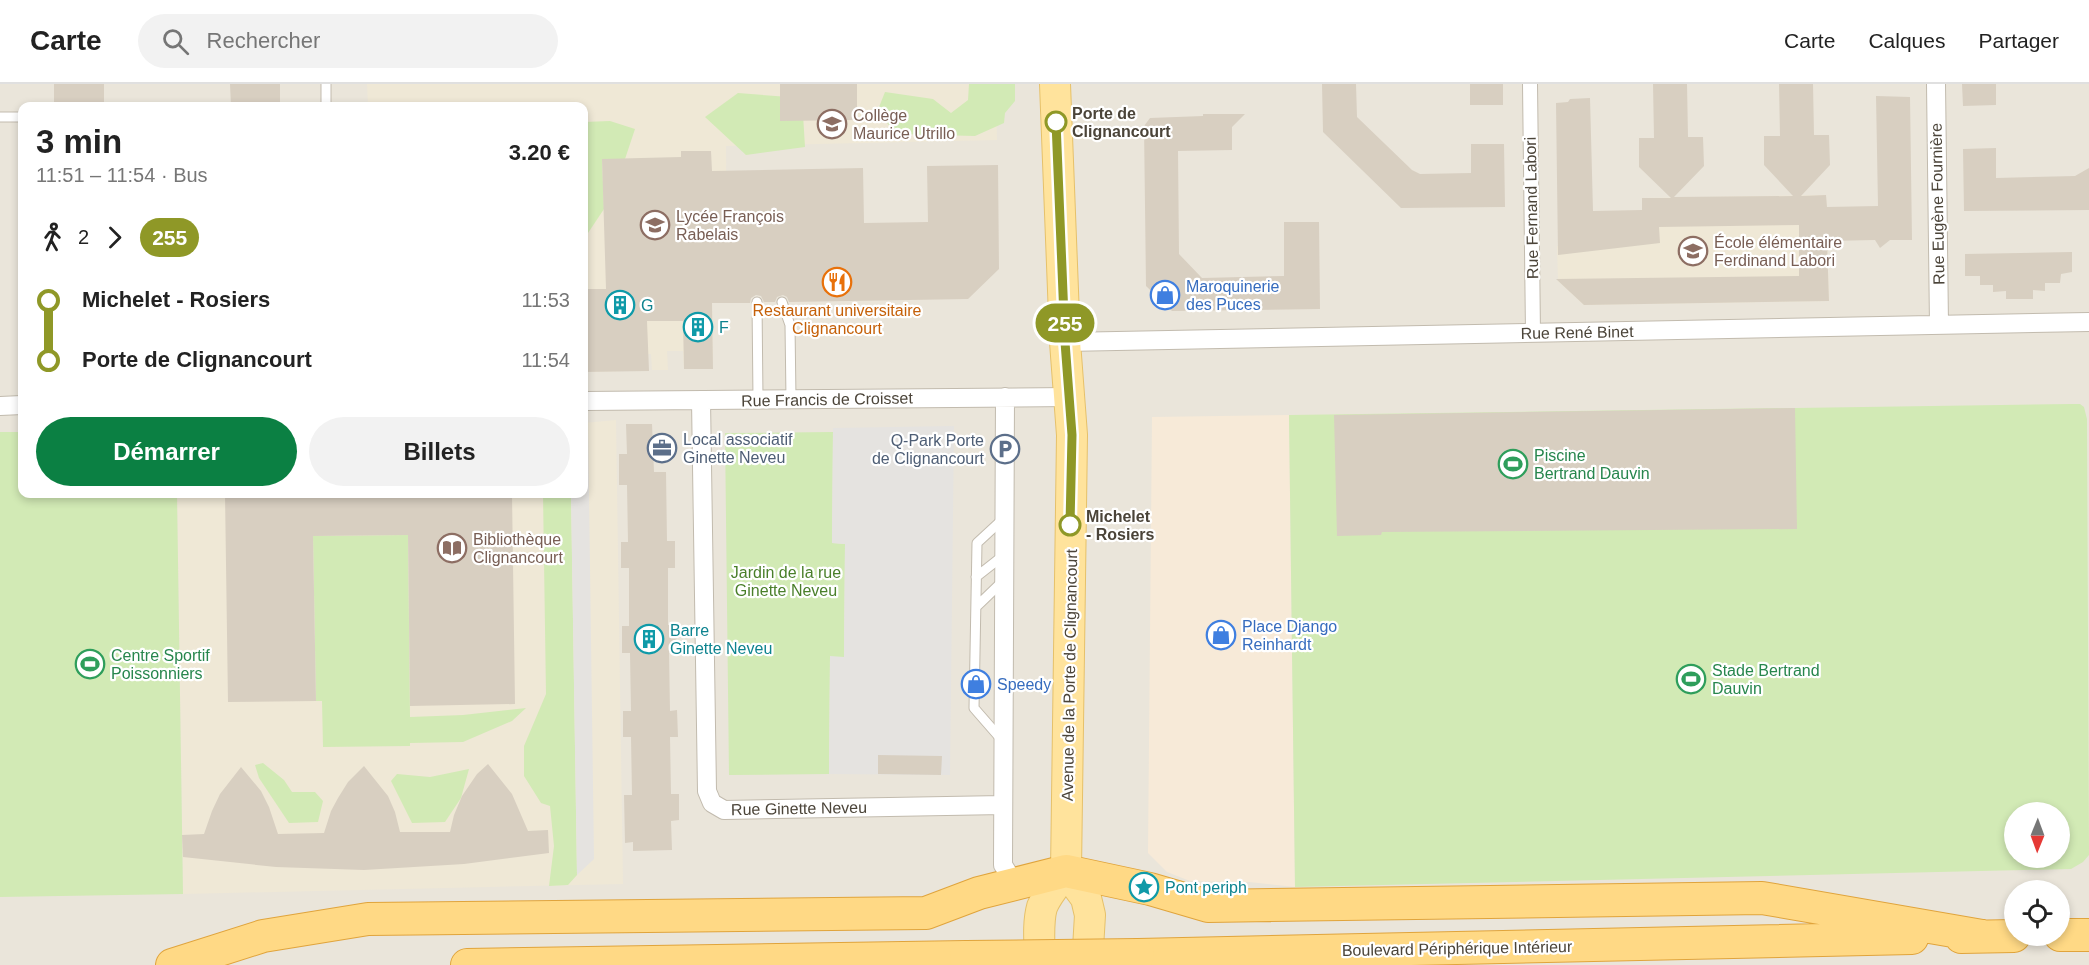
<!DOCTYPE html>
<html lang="fr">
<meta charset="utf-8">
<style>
:root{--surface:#fff;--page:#f2f2f2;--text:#222;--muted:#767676;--line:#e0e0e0;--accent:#0b8043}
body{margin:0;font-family:Arial,sans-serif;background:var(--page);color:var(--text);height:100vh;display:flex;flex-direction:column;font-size:22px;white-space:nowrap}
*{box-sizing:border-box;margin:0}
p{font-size:20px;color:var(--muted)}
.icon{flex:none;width:33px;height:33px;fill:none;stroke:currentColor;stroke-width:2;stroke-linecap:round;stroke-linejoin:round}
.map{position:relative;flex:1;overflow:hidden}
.drawer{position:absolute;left:18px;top:18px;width:570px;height:396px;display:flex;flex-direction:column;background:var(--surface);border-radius:12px;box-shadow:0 3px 9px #0003}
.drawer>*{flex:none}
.badge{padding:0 12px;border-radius:20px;font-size:21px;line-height:39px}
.needle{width:39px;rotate:181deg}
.tools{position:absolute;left:2004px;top:718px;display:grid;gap:12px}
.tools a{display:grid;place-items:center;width:66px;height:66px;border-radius:50%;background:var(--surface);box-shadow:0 3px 9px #0003;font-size:30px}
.map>.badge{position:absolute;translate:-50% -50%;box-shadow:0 0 0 3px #fff}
.legs{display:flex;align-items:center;gap:9px;height:66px;padding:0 18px;font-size:20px}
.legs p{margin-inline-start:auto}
.summary{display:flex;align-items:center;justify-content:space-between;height:102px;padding:0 18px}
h1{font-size:33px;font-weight:700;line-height:45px}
.button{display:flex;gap:12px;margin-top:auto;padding:12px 18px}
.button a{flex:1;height:69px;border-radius:36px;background:var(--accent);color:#fff;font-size:24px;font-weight:700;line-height:69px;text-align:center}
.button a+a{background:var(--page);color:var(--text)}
ul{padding:0 18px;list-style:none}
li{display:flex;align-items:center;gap:21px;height:60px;font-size:22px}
li i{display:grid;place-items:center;width:9px;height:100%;margin:0 8px;background:currentColor}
li i::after{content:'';width:15px;height:15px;margin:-8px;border:4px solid;border-radius:50%;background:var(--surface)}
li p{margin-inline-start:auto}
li:first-child i{background:linear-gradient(#0000 50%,currentColor 0)}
li:last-child i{background:linear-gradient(currentColor 50%,#0000 0)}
header{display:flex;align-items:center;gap:36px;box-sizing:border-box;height:84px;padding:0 30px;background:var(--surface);border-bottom:2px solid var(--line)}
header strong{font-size:28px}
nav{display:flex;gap:33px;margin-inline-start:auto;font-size:21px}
.search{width:420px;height:54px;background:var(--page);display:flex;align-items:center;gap:15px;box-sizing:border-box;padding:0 21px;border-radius:33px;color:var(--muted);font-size:22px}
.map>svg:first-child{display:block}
.residential{fill:#eae5da;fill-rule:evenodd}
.commercial{fill:#f7ead8}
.education{fill:#efe8d6}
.green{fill:#d2eab5;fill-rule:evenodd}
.parking{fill:#e5e3e0}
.building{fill:#d8cfc1}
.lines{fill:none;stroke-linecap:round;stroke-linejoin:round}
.service-casing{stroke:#c2bbae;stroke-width:11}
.pedestrian-casing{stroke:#c2bbae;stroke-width:16}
.minor-casing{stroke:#c2bbae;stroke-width:20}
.primary-casing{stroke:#e6c16a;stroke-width:32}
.trunk-casing{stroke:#e0a43c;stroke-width:34}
.service{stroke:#fff;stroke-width:9}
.pedestrian{stroke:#fff;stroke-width:14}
.minor{stroke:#fff;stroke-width:18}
.primary{stroke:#ffe39c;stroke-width:30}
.trunk{stroke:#ffd985;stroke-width:32}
.trunk-bridge-casing{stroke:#e0a43c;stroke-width:34;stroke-linecap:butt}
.trunk-bridge{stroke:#ffd985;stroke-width:32}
.line-1-casing{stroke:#fff;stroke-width:14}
.line-1{stroke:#8f9827;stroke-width:9}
.stop-1-dot{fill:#fff;stroke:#8f9827;stroke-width:3}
.labels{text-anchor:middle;stroke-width:4.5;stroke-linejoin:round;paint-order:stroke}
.stop-label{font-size:16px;font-weight:bold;fill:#4b4439;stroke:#fff;text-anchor:start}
.education-label{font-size:16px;fill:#785e54;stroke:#fff;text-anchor:start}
.street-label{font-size:16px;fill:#4b4439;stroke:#fff}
.shop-label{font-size:16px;fill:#366cbe;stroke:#fff;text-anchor:start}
.culture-label{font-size:16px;fill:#0d838f;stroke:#fff;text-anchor:start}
.food-label{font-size:16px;fill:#c56008;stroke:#fff}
.service-label{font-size:16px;fill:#4e5e75;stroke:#fff;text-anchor:start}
.leisure-label{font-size:16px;fill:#27864d;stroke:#fff;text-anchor:start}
.park-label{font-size:16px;fill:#4a7f2a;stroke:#fff}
</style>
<header>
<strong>Carte</strong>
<div class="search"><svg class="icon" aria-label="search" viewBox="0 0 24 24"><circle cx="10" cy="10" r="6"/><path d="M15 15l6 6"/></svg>Rechercher</div>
<nav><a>Carte</a><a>Calques</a><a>Partager</a></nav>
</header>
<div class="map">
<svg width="2089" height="881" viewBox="0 0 2089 881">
<rect width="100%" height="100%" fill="#f6f3ec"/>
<!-- residential -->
<path class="residential" d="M0,0h2089v881h-2089zM22,22h562v388h-562zM2014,729h46v45h-46zM2014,807h46v45h-46z"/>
<!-- commercial -->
<path class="commercial" d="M1289,331l6,472 -46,-5 -59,-1 -23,-9 -19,-19 4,-436z"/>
<!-- education -->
<path class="education" d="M367,0h629l1,56 -271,6 1,157h-15l1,66h-29l-1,-18h-16l1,19h-16l-1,-16h-25v17l-42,1v-266h-216z
M1826,111l3,106 -245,4 -26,-24 -1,-35 85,-2v-46z
M616,336l7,464 -440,10 -6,-400h407v-71z"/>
<!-- green -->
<path class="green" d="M969,0h46v17l-10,12 -1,10 -29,13 -78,-2 -20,-22 8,-20 48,7 18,14 17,-13z
M738,9l64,5 3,49 -59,8 -41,-38z
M610,37l25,8 -10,30h-23l2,50 -20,30v-117z
M2072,320h8l4,3 3,12 2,436 -6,7 -12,7 -776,18 -6,-472zM2014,729h46v45h-46z
M0,348h22v62h155l6,400 -183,3z
M833,348l-1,111 13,1 -1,113h-14l-1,117 -100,1 -4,-342z
M543,410h28l6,381 -9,10 -19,1 5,-40 -4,-40 -9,-3 -17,-27v-30l22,-52z
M408,451l2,182 53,-2 63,-7 -14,13 -49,21 -53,1v3l-87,1 -1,-46h-6l-3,-165z
M263,679l21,17 8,12h23l8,9 -5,21 -29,1 -30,-45 -4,-13z
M469,685l-8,29 -16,24 -33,1 -21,-42 6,-7 33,3z"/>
<!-- parking -->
<path class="parking" d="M588,338l6,437 -17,16 -6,-381h13v-71z
M954,342l-4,349 -121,-1 1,-118 14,1 1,-113 -13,-1 1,-115z"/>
<!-- building -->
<path class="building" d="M54,0h50v22h-50z
M230,0h50v22h-49z
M780,0h77v36l-77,1z
M1322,0h34l1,33 55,53 8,4 51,-1v-29h33l1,63 -104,1 -78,-76z
M1470,0h33v21h-33z
M1653,0h34l1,53h15l1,29 -30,31 119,-1 -29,-31v-29h16l-1,-52h34l1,51h15l1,30 -29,31 25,-1 1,12 51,-1 -2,-110 34,1 2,143h-22l-10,8 -5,-8 -48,1 2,60 -245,4 -28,-26 243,-3v-51l-140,2 1,16 -102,12 -2,-152 12,-1 2,-3 20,-1 3,113 49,-1v-12h29l-32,-31v-29h15z
M1962,0h34v21l-33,1z
M1203,30h42l-13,13v23l-54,1 1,103 23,24 82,-2v-54h35l1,87 -148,2 -26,-25 -2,-160 6,-8 53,-2z
M1996,64v30l79,-2 14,-8v42l-125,1 -1,-62z
M681,67h30l1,20 151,-3 1,55 64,-1 -1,-56 71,-1 1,104 -31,30 -179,3 -2,-5 -4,-2 -6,2 -2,5h-11l-3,-6 -5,-1 -5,3 -1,5h-38l1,66h-29l-1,-48h-36l2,50 -65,1v-83h22l-4,-130 79,-2z
M2072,168v20l-11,2 -1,9h-15v8l-12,-1v9h-27v-8l-13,1v-7h-13v-9h-15v-22z
M1795,324l2,121 -415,3 -1,3 -44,1 -3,-121z
M626,340h26l2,48h12l1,69h8v27h-7v57h8l1,27h-8l1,59 7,-1 1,27h-8l1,57h8v26l-8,1 1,29 -39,1v-9l-8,1 -1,-48h8l-1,-58h-8v-26h8l-1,-58h-8v-27h7v-58h-8v-26h7l-1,-57h-8v-31h8z
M225,410h287l3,210 -105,2 -2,-171 -95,1 3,165 -88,1z
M878,671l64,1 -1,19 -63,-1z
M488,680l24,30 16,37 20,-1 1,23 -85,11 -100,6 -88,-3 -93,-10 -1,-22 22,-1 8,-23 8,-17 21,-27 20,24 8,16 9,27 46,-1 7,-22 7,-13 10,-16 16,-16 24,30 7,16 5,20h50l4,-17 8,-19 15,-22z"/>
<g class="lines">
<!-- service casing -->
<g class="service-casing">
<path id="service" d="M326,0v22
M0,33h22
M757,218l1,97
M782,218l8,23 1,74
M976,493l28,-22
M976,523l26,-25
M1001,655l-27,-31 3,-165 26,-24"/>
</g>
<!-- pedestrian casing -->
<g class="pedestrian-casing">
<path id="pedestrian" d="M1530,0l3,249"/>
</g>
<!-- minor casing -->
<g class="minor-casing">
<path id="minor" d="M1936,0l3,241
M1065,258l1024,-20
M1005,313l-2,468 12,19 6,5
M701,316l6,391 5,12 12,7 279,-5
M584,317l486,-4
M0,322l22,-1"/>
</g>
<!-- primary casing -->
<g class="primary-casing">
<path id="primary" d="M1066,787l20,27 4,17 -3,50
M1040,881c0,-18 -3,-40 2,-58 5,-13 16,-25 24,-36l6,-436 -7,-93 -10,-258"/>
</g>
<!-- trunk casing -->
<g class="trunk-casing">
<path id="trunk" d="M2060,851h29
M1961,853l53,-1
M1138,871l774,-17
M172,881l91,-29 105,-17 558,-6 53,-20 87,-22 84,18 58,17 554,-8 220,38
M467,881l499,-8"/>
</g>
<!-- service -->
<use href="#service" class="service"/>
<!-- pedestrian -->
<use href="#pedestrian" class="pedestrian"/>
<!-- minor -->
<use href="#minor" class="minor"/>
<!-- primary -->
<use href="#primary" class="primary"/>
<!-- trunk -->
<use href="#trunk" class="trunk"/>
<!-- trunk-bridge casing -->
<g class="trunk-bridge-casing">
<path id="trunk-bridge" d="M966,873l172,-2"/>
</g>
<!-- trunk-bridge -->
<use href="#trunk-bridge" class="trunk-bridge"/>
</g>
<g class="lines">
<!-- line-1 casing -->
<g class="line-1-casing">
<path id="line-1" d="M1056,38l9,220 7,93 -2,90"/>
</g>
<!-- line-1 -->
<use href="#line-1" class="line-1"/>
</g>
<!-- icons -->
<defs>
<g id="school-ring" transform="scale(1.5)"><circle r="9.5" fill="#fff" stroke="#8d6e63" stroke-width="1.5"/><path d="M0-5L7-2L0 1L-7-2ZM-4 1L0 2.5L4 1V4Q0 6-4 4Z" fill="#8d6e63"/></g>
<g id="restaurant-ring" transform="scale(1.5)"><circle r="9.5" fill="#fff" stroke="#e8710a" stroke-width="1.5"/><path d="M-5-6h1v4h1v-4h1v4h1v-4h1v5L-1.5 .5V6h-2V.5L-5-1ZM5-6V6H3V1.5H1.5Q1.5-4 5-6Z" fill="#e8710a"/></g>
<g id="shop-ring" transform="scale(1.5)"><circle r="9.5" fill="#fff" stroke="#3f7fe0" stroke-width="1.5"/><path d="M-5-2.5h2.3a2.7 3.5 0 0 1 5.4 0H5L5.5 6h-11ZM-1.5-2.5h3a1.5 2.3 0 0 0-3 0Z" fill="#3f7fe0"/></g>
<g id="building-ring" transform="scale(1.5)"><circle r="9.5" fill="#fff" stroke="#0f9aa8" stroke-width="1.5"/><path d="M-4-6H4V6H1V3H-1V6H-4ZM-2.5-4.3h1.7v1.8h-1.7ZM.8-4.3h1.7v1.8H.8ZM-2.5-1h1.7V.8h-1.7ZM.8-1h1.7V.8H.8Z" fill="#0f9aa8"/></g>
<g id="office-ring" transform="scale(1.5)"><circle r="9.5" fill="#fff" stroke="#5c6f8a" stroke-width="1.5"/><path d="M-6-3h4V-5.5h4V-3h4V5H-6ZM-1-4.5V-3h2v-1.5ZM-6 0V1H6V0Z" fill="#5c6f8a"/></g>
<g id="parking-ring" transform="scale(1.5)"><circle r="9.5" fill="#fff" stroke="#5c6f8a" stroke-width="1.5"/><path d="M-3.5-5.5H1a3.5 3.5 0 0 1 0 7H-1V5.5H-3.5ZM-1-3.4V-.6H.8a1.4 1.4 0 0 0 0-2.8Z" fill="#5c6f8a"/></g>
<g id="stadium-ring" transform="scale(1.5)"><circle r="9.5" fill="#fff" stroke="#2e9e5b" stroke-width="1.5"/><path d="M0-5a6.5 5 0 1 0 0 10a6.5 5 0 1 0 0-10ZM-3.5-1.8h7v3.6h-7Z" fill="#2e9e5b"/></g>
<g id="library-ring" transform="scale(1.5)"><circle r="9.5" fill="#fff" stroke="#8d6e63" stroke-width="1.5"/><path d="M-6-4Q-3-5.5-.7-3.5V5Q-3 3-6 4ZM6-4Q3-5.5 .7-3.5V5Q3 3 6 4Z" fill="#8d6e63"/></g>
<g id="sight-ring" transform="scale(1.5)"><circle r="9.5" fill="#fff" stroke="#0f9aa8" stroke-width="1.5"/><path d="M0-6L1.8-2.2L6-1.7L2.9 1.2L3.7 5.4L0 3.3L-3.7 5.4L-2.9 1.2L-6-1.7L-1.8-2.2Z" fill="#0f9aa8"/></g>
</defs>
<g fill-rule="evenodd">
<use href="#school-ring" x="832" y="40"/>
<use href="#school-ring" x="655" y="141"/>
<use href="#school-ring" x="1693" y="167"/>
<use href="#restaurant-ring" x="837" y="198"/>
<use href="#shop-ring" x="1165" y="211"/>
<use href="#building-ring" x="620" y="221"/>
<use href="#building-ring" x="698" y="243"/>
<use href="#office-ring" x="662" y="364"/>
<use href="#parking-ring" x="1005" y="365"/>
<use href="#stadium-ring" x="1513" y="380"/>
<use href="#library-ring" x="452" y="464"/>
<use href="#shop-ring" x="1221" y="551"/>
<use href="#building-ring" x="649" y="555"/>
<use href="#stadium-ring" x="90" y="580"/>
<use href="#stadium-ring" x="1691" y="595"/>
<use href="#shop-ring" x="976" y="600"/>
<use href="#sight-ring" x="1144" y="803"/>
</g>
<!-- markers -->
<g class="stop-1-dot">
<circle cx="1056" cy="38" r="10"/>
<circle cx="1070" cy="441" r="10"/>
</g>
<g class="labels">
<!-- stop labels -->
<g class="stop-label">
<text x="1072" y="35">Porte de<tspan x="1072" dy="18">Clignancourt</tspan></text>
<text x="1086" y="438">Michelet<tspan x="1086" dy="18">- Rosiers</tspan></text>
</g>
<!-- education labels -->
<g class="education-label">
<text x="853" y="37">Collège<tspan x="853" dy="18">Maurice Utrillo</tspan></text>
<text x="676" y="138">Lycée François<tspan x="676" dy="18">Rabelais</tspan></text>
<text x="1714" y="164">École élémentaire<tspan x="1714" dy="18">Ferdinand Labori</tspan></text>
<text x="473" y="461">Bibliothèque<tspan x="473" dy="18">Clignancourt</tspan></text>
</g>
<!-- street labels -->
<g class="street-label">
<text transform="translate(1937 120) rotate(-91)" y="6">Rue Eugène Fournière</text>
<text transform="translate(1531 124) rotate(-91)" y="6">Rue Fernand Labori</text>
<text transform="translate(1577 248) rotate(-1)" y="6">Rue René Binet</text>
<text transform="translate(827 315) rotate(-1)" y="6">Rue Francis de Croisset</text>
<text transform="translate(1069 591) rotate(-89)" y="6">Avenue de la Porte de Clignancourt</text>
<text transform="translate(799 724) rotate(-1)" y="6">Rue Ginette Neveu</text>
<text transform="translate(1457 864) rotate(-1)" y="6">Boulevard Périphérique Intérieur</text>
</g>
<!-- shop labels -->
<g class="shop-label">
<text x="1186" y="208">Maroquinerie<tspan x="1186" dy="18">des Puces</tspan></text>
<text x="1242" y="548">Place Django<tspan x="1242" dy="18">Reinhardt</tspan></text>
<text x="997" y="606">Speedy</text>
</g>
<!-- culture labels -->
<g class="culture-label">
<text x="641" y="227">G</text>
<text x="719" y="249">F</text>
<text x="670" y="552">Barre<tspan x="670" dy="18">Ginette Neveu</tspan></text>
<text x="1165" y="809">Pont periph</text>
</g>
<!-- food labels -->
<g class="food-label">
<text x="837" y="232">Restaurant universitaire<tspan x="837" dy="18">Clignancourt</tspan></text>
</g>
<!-- service labels -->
<g class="service-label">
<text x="683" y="361">Local associatif<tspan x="683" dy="18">Ginette Neveu</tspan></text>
<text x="984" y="362" text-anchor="end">Q-Park Porte<tspan x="984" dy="18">de Clignancourt</tspan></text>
</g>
<!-- leisure labels -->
<g class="leisure-label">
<text x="1534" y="377">Piscine<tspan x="1534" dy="18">Bertrand Dauvin</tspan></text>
<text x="111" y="577">Centre Sportif<tspan x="111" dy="18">Poissonniers</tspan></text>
<text x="1712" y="592">Stade Bertrand<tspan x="1712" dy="18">Dauvin</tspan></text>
</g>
<!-- park labels -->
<g class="park-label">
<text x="786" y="494">Jardin de la rue<tspan x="786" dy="18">Ginette Neveu</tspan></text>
</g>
</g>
</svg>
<div class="tools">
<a><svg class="needle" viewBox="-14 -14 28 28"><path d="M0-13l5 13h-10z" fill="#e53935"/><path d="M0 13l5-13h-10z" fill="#767676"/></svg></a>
<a><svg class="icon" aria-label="locate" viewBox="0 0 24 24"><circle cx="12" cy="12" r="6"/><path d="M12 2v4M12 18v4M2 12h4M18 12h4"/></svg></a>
</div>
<b class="badge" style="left:1065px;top:239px;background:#8f9827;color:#fff">255</b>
<section class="drawer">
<div class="summary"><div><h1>3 min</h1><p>11:51 – 11:54 · Bus</p></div><b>3.20 €</b></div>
<div class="legs"><svg class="icon" aria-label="walk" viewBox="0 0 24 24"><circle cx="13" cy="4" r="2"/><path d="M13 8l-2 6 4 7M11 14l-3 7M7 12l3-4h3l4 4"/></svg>2<svg class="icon" aria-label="forward" viewBox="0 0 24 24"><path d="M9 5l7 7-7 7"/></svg><b class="badge" style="background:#8f9827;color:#fff">255</b></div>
<ul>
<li><i style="color:#8f9827"></i><b>Michelet - Rosiers</b><p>11:53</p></li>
<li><i style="color:#8f9827"></i><b>Porte de Clignancourt</b><p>11:54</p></li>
</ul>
<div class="button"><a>Démarrer</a><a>Billets</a></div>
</section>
</div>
